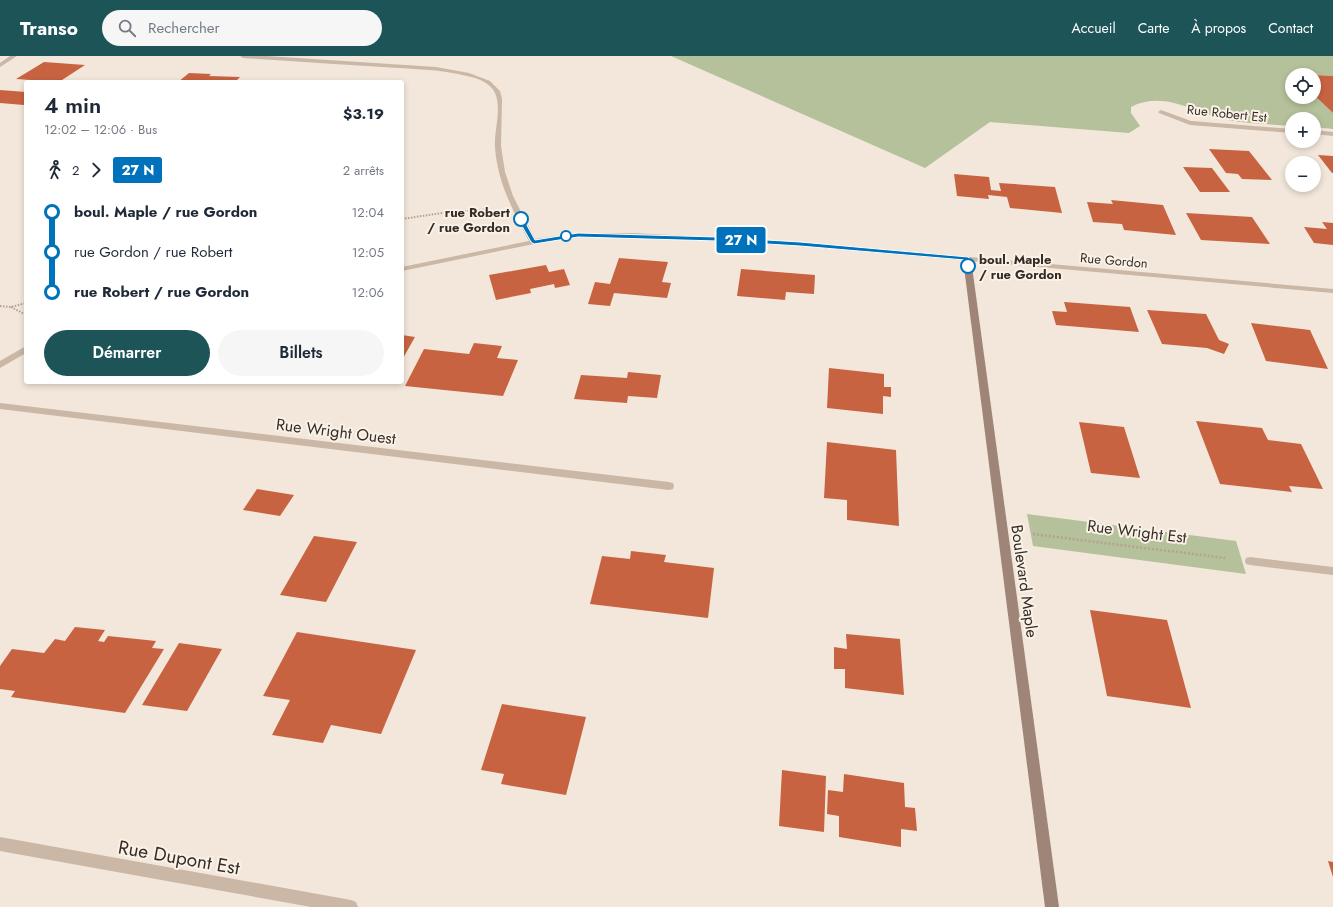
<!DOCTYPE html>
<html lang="fr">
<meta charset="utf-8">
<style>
:root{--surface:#fff;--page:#f6f6f7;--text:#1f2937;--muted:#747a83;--accent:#1c5458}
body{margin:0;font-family:Jost,sans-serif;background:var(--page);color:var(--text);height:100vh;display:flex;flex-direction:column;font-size:15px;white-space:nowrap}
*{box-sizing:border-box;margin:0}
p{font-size:13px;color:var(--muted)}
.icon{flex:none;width:22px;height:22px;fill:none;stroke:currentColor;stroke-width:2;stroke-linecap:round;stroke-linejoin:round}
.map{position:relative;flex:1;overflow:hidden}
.sheet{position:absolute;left:24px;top:24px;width:380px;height:304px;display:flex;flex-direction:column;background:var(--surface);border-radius:4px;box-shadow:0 2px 6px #0003}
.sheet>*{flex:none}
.badge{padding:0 8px;border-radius:3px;font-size:14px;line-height:26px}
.tools{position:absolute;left:1285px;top:12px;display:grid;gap:8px}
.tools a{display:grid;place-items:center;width:36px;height:36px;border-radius:50%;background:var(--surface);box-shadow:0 2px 6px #0003;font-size:20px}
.map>.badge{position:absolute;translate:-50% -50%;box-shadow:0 0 0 2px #fff}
.legs{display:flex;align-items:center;gap:6px;height:44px;padding:0 20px;font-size:13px}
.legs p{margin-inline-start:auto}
.head{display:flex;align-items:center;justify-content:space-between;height:68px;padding:0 20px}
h1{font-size:22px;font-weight:600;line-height:30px}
.primary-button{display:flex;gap:8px;margin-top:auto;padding:8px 20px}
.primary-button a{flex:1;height:46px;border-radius:24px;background:var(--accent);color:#fff;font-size:16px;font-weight:600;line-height:46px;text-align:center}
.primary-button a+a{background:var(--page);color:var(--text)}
ul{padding:0 20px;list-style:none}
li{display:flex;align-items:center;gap:14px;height:40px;font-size:15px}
li i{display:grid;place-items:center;width:6px;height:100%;margin:0 5px;background:currentColor}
li i::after{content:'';width:10px;height:10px;margin:-5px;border:3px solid;border-radius:50%;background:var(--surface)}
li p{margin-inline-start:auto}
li:first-child i{background:linear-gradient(#0000 50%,currentColor 0)}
li:last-child i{background:linear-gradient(currentColor 50%,#0000 0)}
header{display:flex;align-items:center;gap:24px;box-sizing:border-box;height:56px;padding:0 20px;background:var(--accent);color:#fff}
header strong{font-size:19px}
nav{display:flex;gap:22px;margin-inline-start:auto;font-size:14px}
.search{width:280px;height:36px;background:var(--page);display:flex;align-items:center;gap:10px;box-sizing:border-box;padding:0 14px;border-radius:22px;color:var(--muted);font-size:15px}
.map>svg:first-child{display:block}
.green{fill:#b4c19a}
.building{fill:#c86342}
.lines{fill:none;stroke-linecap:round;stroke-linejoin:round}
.path-far1{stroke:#b6a090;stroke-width:2;stroke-dasharray:1.5 1.5;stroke-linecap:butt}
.path{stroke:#b6a090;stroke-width:2.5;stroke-dasharray:2 2;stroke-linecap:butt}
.street{fill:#cab7a6;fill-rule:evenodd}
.secondary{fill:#9e8577;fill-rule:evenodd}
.line-1{fill:#0072bc;stroke:#fff}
.stop-1-dot{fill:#fff;stroke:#0072bc;stroke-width:2}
.labels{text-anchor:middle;stroke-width:4;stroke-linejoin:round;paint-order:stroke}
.far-street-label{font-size:13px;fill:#362c27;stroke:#faf1e7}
.far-stop-label{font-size:13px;font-weight:bold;fill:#362c27;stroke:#faf1e7;text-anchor:end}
.street-label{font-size:16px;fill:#362c27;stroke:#faf1e7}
.near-street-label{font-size:19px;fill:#362c27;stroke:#faf1e7}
</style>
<header>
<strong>Transo</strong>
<div class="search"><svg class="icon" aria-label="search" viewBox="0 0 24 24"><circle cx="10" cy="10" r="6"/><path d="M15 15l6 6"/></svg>Rechercher</div>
<nav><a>Accueil</a><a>Carte</a><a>À propos</a><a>Contact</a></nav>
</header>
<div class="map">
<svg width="1333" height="851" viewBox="0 0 1333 851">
<rect width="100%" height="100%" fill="#f2e7da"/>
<!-- green -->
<path class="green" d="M671,0h662v20l-42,-2 1,23h22v-2l19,18v16l-19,-2v-8h-22v7c-21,-2 -43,-2 -64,-6 -33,-7 -64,-30 -97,-13v6l9,13 -11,7 -139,-11 -65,46z
M1027,458l209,27 10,33 -213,-28z"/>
<!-- building -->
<path class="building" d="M44,6l41,3 -26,17 -43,-3z
M189,17l22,1 -2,2 31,1 -5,5h-57z
M1314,19l19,1v37l-19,-18z
M0,34l26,2v11l-2,2 -24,-2z
M1209,93l40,2 23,29 -30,-1 -4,-5 -12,-1z
M1318,99l15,1v17h-1z
M1183,111l29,1 18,24h-30z
M954,118l35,3 2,13 10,1 -2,-8 56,4 7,26 -52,-5 -3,-11 -19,-2 1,4 -32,-3z
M1111,144l52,5 13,30 -52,-5 -2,-6 -29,-2 -6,-20 26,2z
M1186,157l66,4 18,27 -69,-4z
M1322,166l11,1v22l-19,-2 -10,-16 23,2z
M619,202l49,4 -6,20 9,1 -4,15 -53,-5 -4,13 -22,-2 7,-22 15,2z
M546,209l3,7 15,-3 6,16 -15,3 -1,-4 -24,5 1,4 -35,7 -7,-25z
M741,213l74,6 -1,19 -28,-2 -1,8 -48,-4z
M1064,246l66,5 9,25 -83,-7 -4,-14 15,1z
M1147,254l59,4 13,26 10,4 -5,10 -17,-6 -45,-4z
M1251,267l59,7 18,39 -62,-8z
M402,279l13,2 -13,23z
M474,287l28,3 -5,12 21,2 -15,36 -98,-10 19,-37 45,5z
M829,312l55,6v13h7v10l-8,-1v18l-56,-6z
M628,316l33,3 -4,23 -29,-2 -1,7 -53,-4 7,-24 46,3z
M1196,365l66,7 6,12 33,4 22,45 -34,-3 3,6 -72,-8z
M1079,366l45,5 16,51 -49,-5z
M827,386l69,8 3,76 -52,-6v-20l-23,-2z
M257,433l37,6 -14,21 -37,-6z
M314,480l43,6 -31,60 -46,-7z
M631,495l35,4 -2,7 50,6 -6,50 -118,-14 12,-48 28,3z
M1090,554l77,10 24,88 -84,-12z
M75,571l30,3 -7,11 6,1 4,-6 48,5 -4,7 12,1 -39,64 -114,-16 4,-6 -15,-2v-23l12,-17 32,4 11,-14 10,2z
M297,576l119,18 -35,84 -50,-9 -8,18 -51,-8 18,-35 -27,-4z
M846,578l54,5 4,56 -59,-7v-19h-11v-22l13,2z
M179,587l43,6 -35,62 -45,-6z
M502,648l84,13 -20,78 -65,-11 3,-10 -23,-4z
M782,714l44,6 -2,56 -45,-6z
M844,718l60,9 1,24 10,1 2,23 -16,-2v18l-62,-10v-21l-12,-2 1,-24 15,2z
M1328,805l5,1v15z"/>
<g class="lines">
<!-- path-far1 -->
<path class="path-far1" d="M402,163l40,-6 49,-4
M0,250l11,1 15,-4
M11,251l15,8"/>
<!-- path -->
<path class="path" d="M1033,478l192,24"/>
<!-- street -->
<path class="street" d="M10,0h7l-17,11v-4z
M240,0h27l169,11 33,6 21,8 10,10 2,8 -1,47 4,26 8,24 22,43 44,-6h55l166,9 533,47v4l-533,-47 -166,-9h-55l-21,2 -156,32v-4l127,-26c-16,-30 -32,-60 -34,-94 -1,-17 7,-38 0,-54 -4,-10 -18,-15 -28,-17 -27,-7 -56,-7 -84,-9 -47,-3 -93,-6 -140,-9z
M1161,54l30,11 101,8v4l-102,-8 -31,-12 -1,-1z
M1314,74l19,2v4l-19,-2z
M26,290v7l-26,15v-7z
M0,347l669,79 4,1 1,3 -1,3 -4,1 -669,-81z
M1250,501l83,10v8l-83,-10 -4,-1 -1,-3 1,-3z
M0,781l351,63 5,2 2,5h-47l-311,-56z"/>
<!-- secondary -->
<path class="secondary" d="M964,201h3l4,2 88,648h-14l-82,-648z"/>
</g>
<!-- line-1 -->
<path class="line-1" d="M519,162h4l12,22 43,-7 139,4 83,5 168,15 2,2 1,7 -5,1 -1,-7 -165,-14 -83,-5 -139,-4 -44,7 -3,-2 -13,-23z"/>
<!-- markers -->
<g class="stop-1-dot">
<circle cx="521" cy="163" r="7"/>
<circle cx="566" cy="180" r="5"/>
<circle cx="968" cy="210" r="7"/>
</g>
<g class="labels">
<!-- far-street labels -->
<g class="far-street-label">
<text transform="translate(1227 57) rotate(6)" y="5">Rue Robert Est</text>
<text transform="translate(1114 204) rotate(5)" y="5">Rue Gordon</text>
</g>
<!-- far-stop labels -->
<g class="far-stop-label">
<text x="510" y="161">rue Robert<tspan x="510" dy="15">/ rue Gordon</tspan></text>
<text x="979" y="208" text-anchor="start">boul. Maple<tspan x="979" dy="15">/ rue Gordon</tspan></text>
</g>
<!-- street labels -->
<g class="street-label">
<text transform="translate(336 375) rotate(7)" y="6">Rue Wright Ouest</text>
<text transform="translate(1137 475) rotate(7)" y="6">Rue Wright Est</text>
<text transform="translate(1025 525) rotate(82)" y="6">Boulevard Maple</text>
</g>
<!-- near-street labels -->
<g class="near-street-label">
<text transform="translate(179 801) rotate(10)" y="7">Rue Dupont Est</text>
</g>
</g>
</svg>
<div class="tools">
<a><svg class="icon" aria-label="locate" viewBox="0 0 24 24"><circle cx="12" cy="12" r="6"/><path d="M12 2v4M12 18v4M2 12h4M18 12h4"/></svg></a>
<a>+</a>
<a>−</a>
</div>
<b class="badge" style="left:741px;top:184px;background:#0072bc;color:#fff">27 N</b>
<section class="sheet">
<div class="head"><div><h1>4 min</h1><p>12:02 – 12:06 · Bus</p></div><b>$3.19</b></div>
<div class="legs"><svg class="icon" aria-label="walk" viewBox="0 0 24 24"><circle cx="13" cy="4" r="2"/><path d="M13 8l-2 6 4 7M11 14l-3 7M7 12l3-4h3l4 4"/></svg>2<svg class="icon" aria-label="forward" viewBox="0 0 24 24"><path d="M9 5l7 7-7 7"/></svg><b class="badge" style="background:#0072bc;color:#fff">27 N</b><p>2 arrêts</p></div>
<ul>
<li><i style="color:#0072bc"></i><b>boul. Maple / rue Gordon</b><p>12:04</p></li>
<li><i style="color:#0072bc"></i><span>rue Gordon / rue Robert</span><p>12:05</p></li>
<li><i style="color:#0072bc"></i><b>rue Robert / rue Gordon</b><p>12:06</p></li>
</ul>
<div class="primary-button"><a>Démarrer</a><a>Billets</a></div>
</section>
</div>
